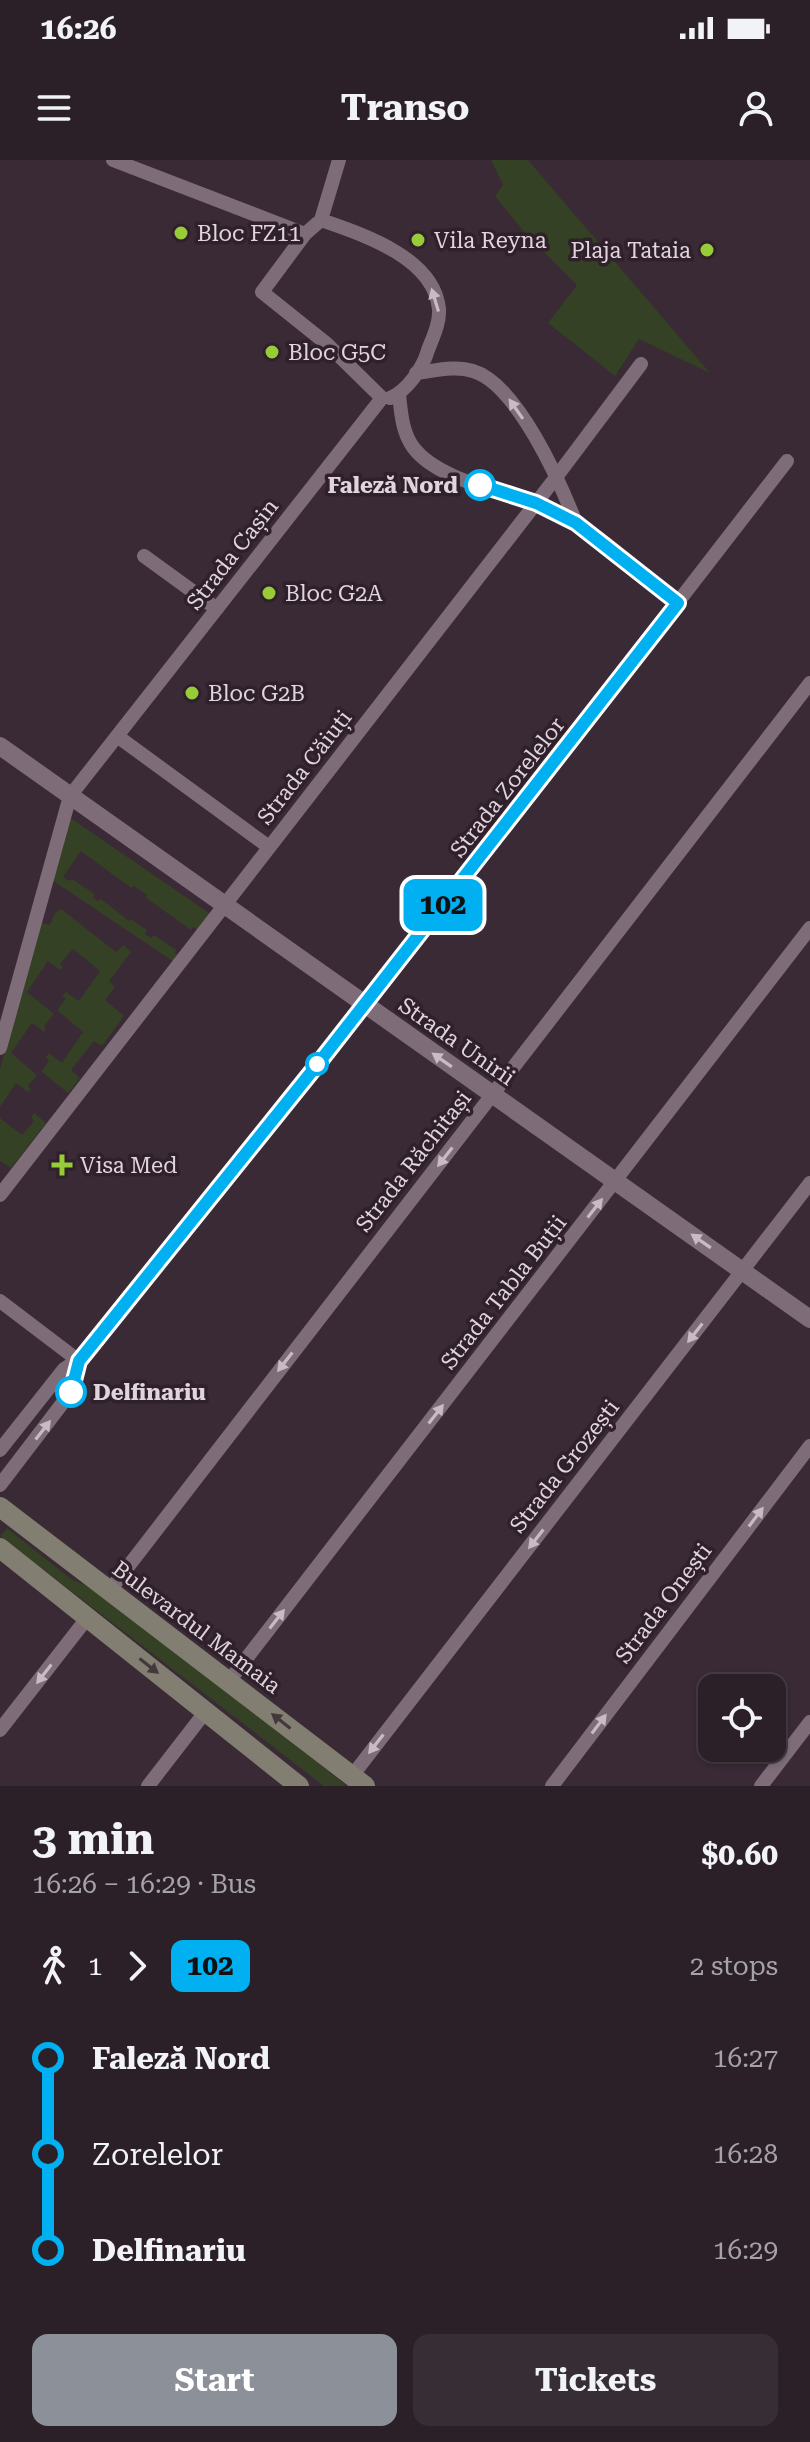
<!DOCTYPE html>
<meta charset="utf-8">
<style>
:root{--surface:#2b2028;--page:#372d34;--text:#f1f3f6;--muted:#a6a3a8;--line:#473e45;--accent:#8c9099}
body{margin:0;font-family:"Roboto Serif",serif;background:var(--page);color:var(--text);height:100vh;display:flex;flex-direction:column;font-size:30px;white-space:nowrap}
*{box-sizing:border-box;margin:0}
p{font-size:26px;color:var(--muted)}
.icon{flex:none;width:44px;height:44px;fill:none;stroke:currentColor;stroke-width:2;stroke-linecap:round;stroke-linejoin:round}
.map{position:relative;height:1626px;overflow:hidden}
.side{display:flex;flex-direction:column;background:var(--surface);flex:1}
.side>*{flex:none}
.badge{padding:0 16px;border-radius:12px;font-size:28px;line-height:52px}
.buttons{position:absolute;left:698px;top:1514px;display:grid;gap:16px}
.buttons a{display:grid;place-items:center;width:88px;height:88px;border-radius:16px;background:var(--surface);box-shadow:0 2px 6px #0004,0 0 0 2px var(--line);font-size:40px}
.map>.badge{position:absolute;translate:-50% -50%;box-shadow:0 0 0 4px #fff}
.legs{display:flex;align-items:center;gap:12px;height:88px;padding:0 32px;font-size:26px}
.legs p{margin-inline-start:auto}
.summary{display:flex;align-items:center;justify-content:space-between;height:136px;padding:0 32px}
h1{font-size:44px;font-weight:700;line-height:60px}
.cta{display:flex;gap:16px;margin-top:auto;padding:16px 32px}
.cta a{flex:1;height:92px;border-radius:16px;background:var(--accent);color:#fff;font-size:32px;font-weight:700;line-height:92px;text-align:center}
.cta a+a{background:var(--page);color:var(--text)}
ul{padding:0 32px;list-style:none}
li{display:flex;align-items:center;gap:28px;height:96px;font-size:30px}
li i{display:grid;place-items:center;width:12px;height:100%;margin:0 10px;background:currentColor}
li i::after{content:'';width:20px;height:20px;margin:-10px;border:6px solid;border-radius:50%;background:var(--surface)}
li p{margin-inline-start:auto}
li:first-child i{background:linear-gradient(#0000 50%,currentColor 0)}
li:last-child i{background:linear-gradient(currentColor 50%,#0000 0)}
.status{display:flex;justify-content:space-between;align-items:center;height:56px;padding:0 40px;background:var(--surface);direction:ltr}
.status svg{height:22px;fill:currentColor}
header{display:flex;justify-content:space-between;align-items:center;height:104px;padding:0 32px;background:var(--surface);font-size:36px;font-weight:700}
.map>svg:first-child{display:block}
.green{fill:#354124}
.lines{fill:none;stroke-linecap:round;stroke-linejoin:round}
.minor{stroke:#7e6c78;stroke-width:14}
.tertiary{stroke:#7e6c78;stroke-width:18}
.secondary{stroke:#827e71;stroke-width:20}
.oneway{fill:#c8bbc3}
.oneway2{fill:#44383c}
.line-1-casing{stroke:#fff;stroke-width:18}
.line-1{stroke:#00b0f0;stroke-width:12}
.poi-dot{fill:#97cc38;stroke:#2f202b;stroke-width:3}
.stop-1-dot{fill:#fff;stroke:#00b0f0;stroke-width:4}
.labels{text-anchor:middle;stroke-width:7;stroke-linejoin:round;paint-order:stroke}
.poi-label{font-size:22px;fill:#e0d5dc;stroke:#2f202b;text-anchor:start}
.stop-label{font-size:22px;font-weight:bold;fill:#e0d5dc;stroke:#2f202b;text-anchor:end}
.street-label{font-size:22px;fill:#e0d5dc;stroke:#2f202b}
</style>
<div class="status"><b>16:26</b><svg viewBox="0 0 49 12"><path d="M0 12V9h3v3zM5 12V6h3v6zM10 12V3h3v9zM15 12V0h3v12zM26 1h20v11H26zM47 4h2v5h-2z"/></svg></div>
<header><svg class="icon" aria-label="menu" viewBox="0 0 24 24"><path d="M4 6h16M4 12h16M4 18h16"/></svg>Transo<svg class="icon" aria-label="person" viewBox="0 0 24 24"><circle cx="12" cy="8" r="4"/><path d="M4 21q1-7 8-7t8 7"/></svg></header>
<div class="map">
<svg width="810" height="1626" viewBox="0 0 810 1626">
<rect width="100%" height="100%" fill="#392a35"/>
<!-- green -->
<path class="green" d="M491,0h37l182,213 -71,-34 -24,37 -67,-53 29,-38 -52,-52 -30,-37 8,-11z
M69,657l143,98 -12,17 -7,-5 -2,3 -45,-32 1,-3 -13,-9 -3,2 -50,-37 -18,26 7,4 2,-2 23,15 -2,4 5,3 3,-2 28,22 2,-2 16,11 -2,4 6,4 3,-3 22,15 -1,3 7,5 -5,6 -125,-84z
M61,749l55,43 7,-7 8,7 -22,29 6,6 -10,13 19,16 -22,30 -8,-5 -23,29 9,8 -12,15 -27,-22 8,-10 -3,-4 3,-4 13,10 21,-31 -26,-22 9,-11 -4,-3 4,-4 13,9 21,-30 -27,-22 -13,15 3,3 -3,3 -12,-9 -21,31 27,22 -10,12 2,3 -2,3 -12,-9 -21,30 26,22 -9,11 3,3 -3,3 -12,-9 -16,24v-38l40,-147 10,3 5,-12z
M34,953l12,10 -35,45 -11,-7v-43l22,17 12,-14 -3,-4z
M7,1368l64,51 38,17 238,190h-23l-324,-250z"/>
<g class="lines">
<!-- minor -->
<path class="minor" d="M113,0l192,74
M339,0l-18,60 -16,14 -43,58 65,52 55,54
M321,60c40,14 113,37 118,89 1,14 -6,28 -11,41 -5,18 -21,41 -38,48
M416,213c18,-2 39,-8 57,-2 44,13 87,111 103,152
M399,234c2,18 3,38 14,53 29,40 120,48 164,76 36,23 68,54 101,80
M144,396l73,53
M117,576l152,111
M0,888l70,-252 312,-398
M0,1035l557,-719 84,-112
M0,1141l79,60
M0,1290l64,-81 23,-15 404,-510 296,-383
M0,1325l71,-93 8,-31
M110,1430l700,-907
M229,1521l581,-753
M0,1570l88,-113
M352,1616l458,-593
M148,1626l58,-75
M552,1626l258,-340
M761,1626l49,-64"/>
<!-- tertiary -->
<path class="tertiary" d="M0,586l810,573"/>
<!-- secondary -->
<path class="secondary" d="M0,1347l365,279
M0,1388l299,238"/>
</g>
<!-- one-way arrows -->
<defs><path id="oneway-solid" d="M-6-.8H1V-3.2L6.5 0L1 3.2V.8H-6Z" transform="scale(2)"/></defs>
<g class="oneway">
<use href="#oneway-solid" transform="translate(435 140) rotate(-107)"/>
<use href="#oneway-solid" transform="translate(516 249) rotate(-125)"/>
<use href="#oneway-solid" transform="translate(442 900) rotate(-145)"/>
<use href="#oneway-solid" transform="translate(445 997) rotate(128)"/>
<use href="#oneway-solid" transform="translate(595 1048) rotate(-52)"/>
<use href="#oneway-solid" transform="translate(701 1081) rotate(-145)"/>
<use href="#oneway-solid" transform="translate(695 1173) rotate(128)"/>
<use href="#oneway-solid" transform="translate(285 1202) rotate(128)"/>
<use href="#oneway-solid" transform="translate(436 1254) rotate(-52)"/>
<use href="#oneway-solid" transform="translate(43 1270) rotate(-52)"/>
<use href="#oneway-solid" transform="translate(756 1357) rotate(-53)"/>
<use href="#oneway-solid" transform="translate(536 1379) rotate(128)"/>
<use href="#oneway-solid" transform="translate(277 1459) rotate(-52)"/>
<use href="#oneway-solid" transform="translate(44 1514) rotate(128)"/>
<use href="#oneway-solid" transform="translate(599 1564) rotate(-53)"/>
<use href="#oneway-solid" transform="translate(376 1584) rotate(128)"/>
</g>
<g class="oneway2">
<use href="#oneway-solid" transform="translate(149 1506) rotate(38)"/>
<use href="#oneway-solid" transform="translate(281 1561) rotate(-142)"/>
</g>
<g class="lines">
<!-- line-1 casing -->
<g class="line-1-casing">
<path id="line-1" d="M71,1232l8,-31 238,-296 361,-462 -102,-80 -40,-20 -56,-18"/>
</g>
<!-- line-1 -->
<use href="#line-1" class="line-1"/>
</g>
<!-- markers -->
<g class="poi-dot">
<circle cx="181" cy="73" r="8"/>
<circle cx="418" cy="80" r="8"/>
<circle cx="707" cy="90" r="8"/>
<circle cx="272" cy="192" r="8"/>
<circle cx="269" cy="433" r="8"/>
<circle cx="192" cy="533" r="8"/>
<path d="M58 993h8v8h8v8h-8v8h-8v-8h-8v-8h8z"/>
</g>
<g class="stop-1-dot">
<circle cx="480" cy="325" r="14"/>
<circle cx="317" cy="904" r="10"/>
<circle cx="71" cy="1232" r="14"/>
</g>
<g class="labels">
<!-- poi labels -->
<g class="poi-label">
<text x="197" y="81">Bloc FZ11</text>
<text x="434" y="88">Vila Reyna</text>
<text x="691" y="98" text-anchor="end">Plaja Tataia</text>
<text x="288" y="200">Bloc G5C</text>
<text x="285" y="441">Bloc G2A</text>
<text x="208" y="541">Bloc G2B</text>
<text x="80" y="1013">Visa Med</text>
</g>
<!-- stop labels -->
<g class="stop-label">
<text x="458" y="333">Faleză Nord</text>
<text x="93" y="1240" text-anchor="start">Delfinariu</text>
</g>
<!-- street labels -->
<g class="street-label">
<text transform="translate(232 394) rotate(-52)" y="8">Strada Cașin</text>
<text transform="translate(304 607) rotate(-52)" y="8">Strada Căiuți</text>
<text transform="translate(507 627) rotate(-52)" y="8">Strada Zorelelor</text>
<text transform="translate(457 881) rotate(35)" y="8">Strada Unirii</text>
<text transform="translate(413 1001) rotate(-52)" y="8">Strada Răchitași</text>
<text transform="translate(503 1132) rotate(-52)" y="8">Strada Tabla Buții</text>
<text transform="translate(564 1306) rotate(-52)" y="8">Strada Grozești</text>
<text transform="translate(663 1443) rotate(-53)" y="8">Strada Onești</text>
<text transform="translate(197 1467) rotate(37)" y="8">Bulevardul Mamaia</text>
</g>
</g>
</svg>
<div class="buttons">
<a><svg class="icon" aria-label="locate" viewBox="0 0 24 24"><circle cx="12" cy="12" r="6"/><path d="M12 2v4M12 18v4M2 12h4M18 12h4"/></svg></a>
</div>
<b class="badge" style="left:443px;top:745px;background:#00b0f0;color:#111">102</b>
</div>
<section class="side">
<div class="summary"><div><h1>3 min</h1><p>16:26 – 16:29 · Bus</p></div><b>$0.60</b></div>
<div class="legs"><svg class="icon" aria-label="walk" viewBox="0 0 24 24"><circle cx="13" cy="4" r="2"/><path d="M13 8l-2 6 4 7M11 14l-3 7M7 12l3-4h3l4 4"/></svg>1<svg class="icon" aria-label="forward" viewBox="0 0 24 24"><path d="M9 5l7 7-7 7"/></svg><b class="badge" style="background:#00b0f0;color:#111">102</b><p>2 stops</p></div>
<ul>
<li><i style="color:#00b0f0"></i><b>Faleză Nord</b><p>16:27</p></li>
<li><i style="color:#00b0f0"></i><span>Zorelelor</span><p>16:28</p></li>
<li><i style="color:#00b0f0"></i><b>Delfinariu</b><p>16:29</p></li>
</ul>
<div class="cta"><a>Start</a><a>Tickets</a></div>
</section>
